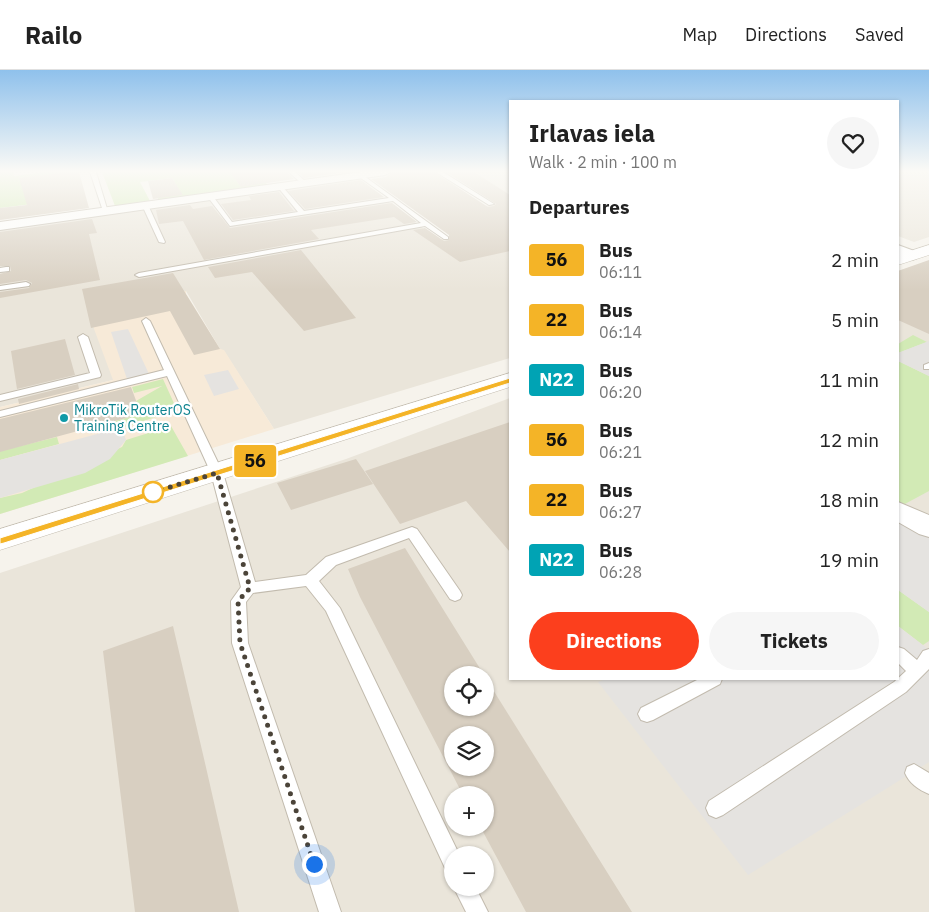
<!DOCTYPE html>
<meta charset="utf-8">
<style>
:root{--surface:#fff;--page:#f6f6f6;--text:#222;--muted:#767676;--line:#e0e0e0;--accent:#fc3f1d}
body{margin:0;font-family:"IBM Plex Sans",sans-serif;background:var(--page);color:var(--text);height:100vh;display:flex;flex-direction:column;font-size:19px;white-space:nowrap}
*{box-sizing:border-box;margin:0}
p{font-size:16px;color:var(--muted)}
.icon{flex:none;width:28px;height:28px;fill:none;stroke:currentColor;stroke-width:2;stroke-linecap:round;stroke-linejoin:round}
.map{position:relative;flex:1;overflow:hidden}
.side{position:absolute;left:509px;top:30px;width:390px;height:580px;display:flex;flex-direction:column;background:var(--surface);border-radius:0px;box-shadow:0 1px 4px #0004}
.side>*{flex:none}
.badge{padding:0 10px;border-radius:4px;font-size:18px;line-height:32px}
.buttons{position:absolute;left:444px;top:596px;display:grid;gap:10px}
.buttons a{display:grid;place-items:center;width:50px;height:50px;border-radius:50%;background:var(--surface);box-shadow:0 1px 4px #0004;font-size:25px}
.you{position:absolute;width:25px;height:25px;margin:-12px;border:4px solid #fff;border-radius:50%;background:#1a73e8;box-shadow:0 0 0 8px #1a73e833}
.map>.badge{position:absolute;translate:-50% -50%;box-shadow:0 0 0 2px #fff}
h2{padding:0 20px;font-size:19px;line-height:45px}
.round{display:grid;place-items:center;flex:none;width:52px;height:52px;border-radius:26px;background:var(--page)}
.overview{display:flex;align-items:center;justify-content:space-between;height:85px;padding:0 20px}
h1{font-size:24px;font-weight:700;line-height:38px}
.primary-button{display:flex;gap:10px;margin-top:auto;padding:10px 20px}
.primary-button a{flex:1;height:58px;border-radius:30px;background:var(--accent);color:#fff;font-size:20px;font-weight:700;line-height:58px;text-align:center}
.primary-button a+a{background:var(--page);color:var(--text)}
ul{padding:0;list-style:none}
li{display:flex;align-items:center;gap:15px;height:60px;padding:0 20px}
li div{flex:1}
li b{display:block;font-size:19px}
li em{font-style:normal}
li .badge{min-width:55px;font-weight:700;text-align:center}
header{display:flex;align-items:center;gap:30px;box-sizing:border-box;height:70px;padding:0 25px;background:var(--surface);border-bottom:1px solid var(--line)}
header strong{font-size:24px}
nav{display:flex;gap:28px;margin-inline-start:auto;font-size:18px}
.map>svg:first-child{display:block}
.residential{fill:#eae5da;fill-rule:evenodd}
.commercial{fill:#f7ead8}
.green{fill:#d2eab5}
.parking{fill:#e5e3e0}
.building{fill:#d8cfc1;fill-rule:evenodd}
.lines{fill:none;stroke-linecap:round;stroke-linejoin:round}
.service-casing{stroke:#c2bbae;stroke-width:2}
.minor-casing{stroke:#c2bbae;stroke-width:2}
.tertiary-casing{stroke:#c2bbae;stroke-width:1}
.service{fill:#fff;fill-rule:evenodd}
.minor{fill:#fff;fill-rule:evenodd}
.tertiary{fill:#fff;fill-rule:evenodd}
.line{fill:#f4b427;stroke:#fff}
.walk{stroke:#4b4439;stroke-width:5;stroke-dasharray:0 9}
.culture-dot{fill:#0f9aa8;stroke:#fff;stroke-width:2}
.stop-dot{fill:#fff;stroke:#f4b427;stroke-width:2.5}
.labels{text-anchor:middle;stroke-width:4.5;stroke-linejoin:round;paint-order:stroke}
.culture-label{font-size:14px;fill:#0d838f;stroke:#fff;text-anchor:start}
</style>
<header>
<strong>Railo</strong>
<nav><a>Map</a><a>Directions</a><a>Saved</a></nav>
</header>
<div class="map">
<svg width="929" height="842" viewBox="0 0 929 842">
<rect width="100%" height="100%" fill="#f6f3ec"/>
<!-- residential -->
<path class="residential" d="M412,102h17l56,34 14,-3 -54,-31h65v186l-236,71 -50,-78 -4,-2 -34,-58 -73,89 -113,27v-177l359,-51 79,61 14,-3 -43,-44 -22,-18z
M898,102l31,1v64l-15,5 -16,-6z
M929,191v651h-929v-339l346,-114 164,-61v281h388v-408zM452,605h33v33h-33zM452,665h33v33h-33zM452,725h33v33h-33zM452,785h33v33h-33z"/>
<!-- commercial -->
<path class="commercial" d="M186,221v3l34,55 4,1 50,79 -274,85v-107l113,-27 -26,-70z"/>
<!-- green -->
<path class="green" d="M0,102h13l1,4 32,-4h23l-17,2 5,27 -57,7z
M102,102h128l9,12 23,-3 7,4 -110,15 -2,-3 24,-4 -9,-15 -32,4 10,19 -35,5z
M913,265l14,7 -29,11v-9z
M898,291l31,15v115l-26,14 -5,-2z
M163,309l14,31 -55,18h-24l-1,-2 44,-12 -5,-13 26,-15 -28,7 -2,-6z
M171,356l17,30 -188,58v-16l22,-5 100,-46 4,-7z
M57,367l2,7 -59,16v-9z
M898,520l31,22v29l-6,4 -25,-19z"/>
<!-- parking -->
<path class="parking" d="M128,259l21,45 -22,5 -16,-47z
M929,271v35l-31,-15v-8z
M228,300l11,19 -25,7 -10,-21z
M98,358h24l4,12 -16,19 -25,14 -85,25v-38l101,-27z
M898,447l31,18v77l-31,-22z
M898,556l31,24v112l-181,113 -150,-193 8,-3h292z"/>
<!-- building -->
<path class="building" d="M69,102h10l10,36 -89,12v-12l27,-3 -8,-27z
M230,102h57l7,7 -53,8z
M298,102h50l-44,6z
M393,102h41l54,35 6,-1 2,-2 -50,-32h28l36,23v56l-50,11 -47,-32 12,-2 19,13 5,-1v-5l-78,-56 15,-2z
M172,108l11,17 -30,4 -5,-18z
M361,110l23,17 -79,12 -17,-18z
M279,122l15,19 -61,9 -12,-16 30,-4 -2,-4z
M392,133l25,19 -13,2 -10,-7 -83,13 8,9 -115,21 -21,-39 -24,3 -3,-14 34,-5 3,4 19,-3 18,22z
M92,149l5,14 -8,1 11,46 -100,18v-6l29,-4 3,-5 -6,-3 -26,4v-10l11,-3 -1,-5h-10v-34z
M301,180l55,68 -52,13 -52,-59 -37,6 -7,-11z
M929,190v74l-31,-14v-49z
M173,203l47,76 -26,6 -24,-44 -79,17 -9,-39z
M65,269l10,36 -58,14 -6,-38z
M78,314l1,5 -60,15 -1,-5z
M131,317l10,27 -141,38v-33z
M510,352v130l-44,-51 -66,23 -35,-53z
M356,389l17,25 -82,26 -14,-27z
M405,478l79,127h-32v33h33v-31l147,235h-106l-45,-84h4v-33h-22l-103,-198 -12,-28zM452,665h33v33h-33z
M173,556l32,137 34,149h-104l-32,-261z"/>
<g class="lines">
<!-- service casing -->
<g class="service-casing">
<path id="service" d="M90,102h6l12,40 -5,-1z
M289,102h6l12,11 -5,1z
M436,102h7l51,32 -5,1z
M360,103l88,64v2h-4l-19,-13 -286,51 -4,-2 4,-2 282,-50 -28,-22 -163,25 -23,-30 5,-1 20,27 66,-10 -21,-26 3,-2 24,27 85,-13 -31,-22z
M145,133l3,2 17,37 -1,1 -5,-1 -17,-37z
M6,197h3v4l-9,1v-4z
M26,212l4,2 -1,2 -29,4v-4z
M146,248l4,3 73,152 32,109 51,-7 20,-18 86,-30 5,2 43,62 2,4 -2,4 -5,2 -5,-2 -41,-61 -73,27 -17,16 21,27 119,246 -7,1v16l-7,-3 -119,-257 -20,-25 -53,7 -7,9 2,41 93,269h-22l-87,-269 -1,-42 10,-14 -30,-114 -44,-97 -167,41v-6l164,-41 -22,-49z
M83,264l5,3 13,38 -1,2 -100,24v-6l90,-22 -12,-36z
M929,293v6h-5v-4z
M898,577l6,2 13,11 6,-9 6,-2v20l-23,23 -183,123 -7,3 -7,-3 -3,-7 3,-7 185,-119 12,-11 -8,-8z
M699,609h23l-2,5 -67,36 -6,2 -6,-2 -3,-6 3,-6z
M914,694l15,9v21c-10,-4 -20,-11 -24,-21l2,-6z
M454,818h22l12,24h-22z"/>
</g>
<!-- minor casing -->
<g class="minor-casing">
<path id="minor" d="M361,102h30l-6,3 -385,55v-8z
M898,175l19,7 3,3 -3,3 -5,2 -14,-5z
M898,432l31,13v22l-10,-3 -21,-12z"/>
</g>
<!-- tertiary casing -->
<g class="tertiary-casing">
<path id="tertiary" d="M929,175v10l-31,10v-10z
M510,303v14l-510,163v-21z"/>
</g>
<!-- service -->
<use href="#service" class="service"/>
<!-- minor -->
<use href="#minor" class="minor"/>
<!-- tertiary -->
<use href="#tertiary" class="tertiary"/>
</g>
<!-- sky -->
<linearGradient id="sky" x2="0" y2="1"><stop stop-color="#8fc1ec"/><stop offset="0.46" stop-color="#fbfaf6"/><stop offset="1" stop-color="#fbfaf6" stop-opacity="0"/></linearGradient>
<rect width="929" height="220" fill="url(#sky)"/>
<!-- line -->
<path class="line" d="M510,308l3,1v3l-509,161 -4,1v-6z"/>
<g class="lines">
<!-- walk -->
<path class="walk" d="M153,422l64,-19 33,115 -12,13 2,42 74,221"/>
</g>
<!-- markers -->
<circle class="culture-dot" cx="64" cy="348" r="5"/>
<circle class="stop-dot" cx="153" cy="422" r="10"/>
<g class="labels">
<!-- culture labels -->
<g class="culture-label">
<text x="74" y="345">MikroTik RouterOS<tspan x="74" dy="16">Training Centre</tspan></text>
</g>
</g>
</svg>
<div class="buttons">
<a><svg class="icon" aria-label="locate" viewBox="0 0 24 24"><circle cx="12" cy="12" r="6"/><path d="M12 2v4M12 18v4M2 12h4M18 12h4"/></svg></a>
<a><svg class="icon" aria-label="layers" viewBox="0 0 24 24"><path d="M12 4l9 5-9 5-9-5zM3 14l9 5 9-5"/></svg></a>
<a>+</a>
<a>−</a>
</div>
<div class="you" style="left:314px;top:794px"></div>
<b class="badge" style="left:255px;top:391px;background:#f4b427;color:#111">56</b>
<section class="side">
<div class="overview"><div><h1>Irlavas iela</h1><p>Walk · 2 min · 100 m</p></div><a class="round"><svg class="icon" aria-label="heart" viewBox="0 0 24 24"><path d="M12 20l-8-8c-3-5 5-10 8-4 3-6 11-1 8 4z"/></svg></a></div>
<h2>Departures</h2>
<ul>
<li><span class="badge" style="background:#f4b427;color:#111">56</span><div><b>Bus</b><p>06:11</p></div><em>2 min</em></li>
<li><span class="badge" style="background:#f4b427;color:#111">22</span><div><b>Bus</b><p>06:14</p></div><em>5 min</em></li>
<li><span class="badge" style="background:#00a3b4;color:#fff">N22</span><div><b>Bus</b><p>06:20</p></div><em>11 min</em></li>
<li><span class="badge" style="background:#f4b427;color:#111">56</span><div><b>Bus</b><p>06:21</p></div><em>12 min</em></li>
<li><span class="badge" style="background:#f4b427;color:#111">22</span><div><b>Bus</b><p>06:27</p></div><em>18 min</em></li>
<li><span class="badge" style="background:#00a3b4;color:#fff">N22</span><div><b>Bus</b><p>06:28</p></div><em>19 min</em></li>
</ul>
<div class="primary-button"><a>Directions</a><a>Tickets</a></div>
</section>
</div>
